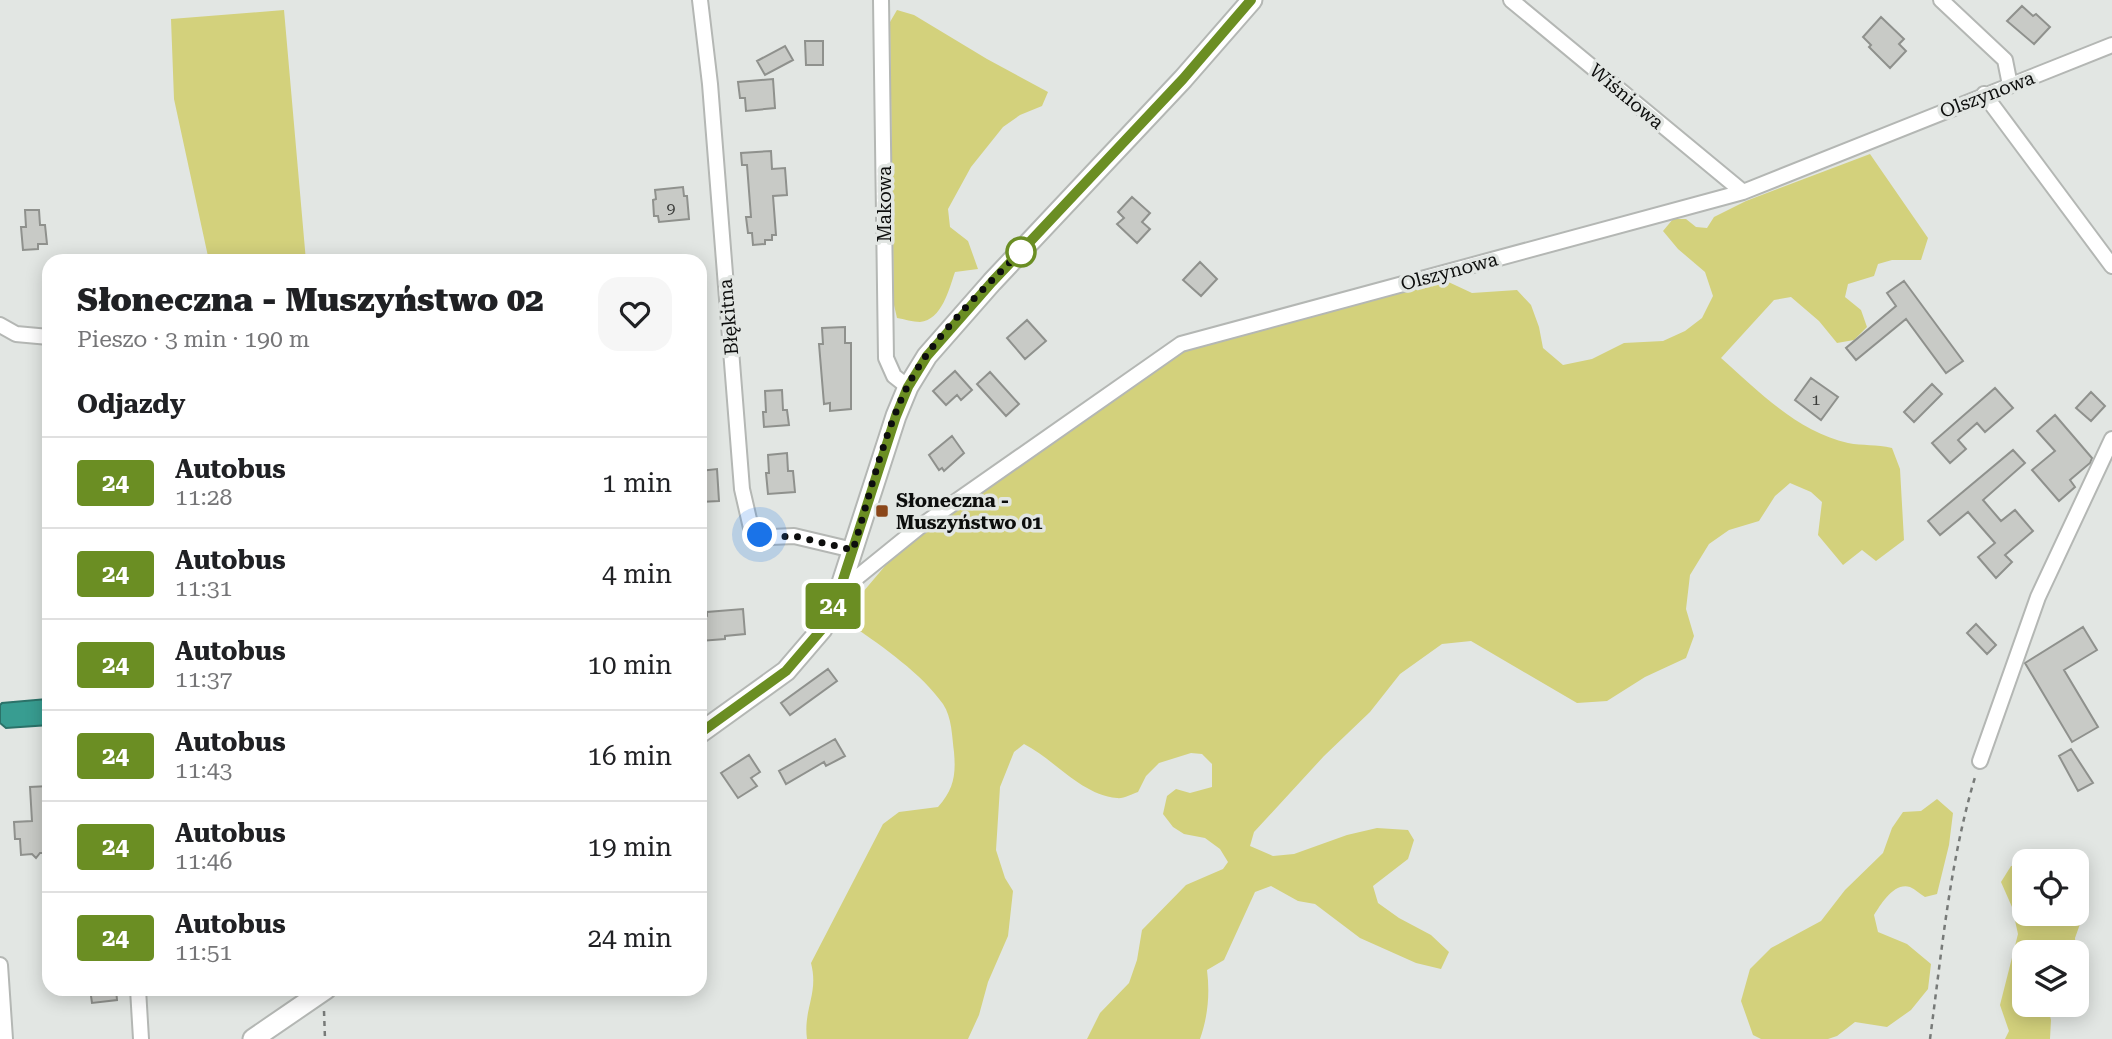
<!DOCTYPE html>
<html lang="pl">
<meta charset="utf-8">
<style>
:root{--surface:#fff;--page:#f6f6f6;--text:#202124;--muted:#757577;--line:#e0e0e0}
body{margin:0;font-family:"Roboto Serif",serif;background:var(--page);color:var(--text);height:100vh;display:flex;flex-direction:column;font-size:26px;white-space:nowrap}
*{box-sizing:border-box;margin:0}
p{font-size:23px;color:var(--muted)}
.icon{flex:none;width:38px;height:38px;fill:none;stroke:currentColor;stroke-width:2;stroke-linecap:round;stroke-linejoin:round}
.map{position:relative;flex:1;overflow:hidden}
.sheet{position:absolute;left:42px;top:254px;width:665px;height:742px;display:flex;flex-direction:column;background:var(--surface);border-radius:21px;box-shadow:0 4px 18px #0003}
.sheet>*{flex:none}
.badge{padding:0 14px;border-radius:5px;font-size:24px;line-height:46px}
.controls{position:absolute;left:2012px;top:849px;display:grid;gap:14px}
.controls a{display:grid;place-items:center;width:77px;height:77px;border-radius:14px;background:var(--surface);box-shadow:0 4px 18px #0003;font-size:35px}
.you{position:absolute;width:35px;height:35px;margin:-18px;border:5px solid #fff;border-radius:50%;background:#1a73e8;box-shadow:0 0 0 10px #1a73e833}
.map>.badge{position:absolute;translate:-50% -50%;box-shadow:0 0 0 4px #fff}
h2{padding:0 35px;font-size:26px;line-height:63px}
.round{display:grid;place-items:center;flex:none;width:74px;height:74px;border-radius:21px;background:var(--page)}
.summary{display:flex;align-items:center;justify-content:space-between;height:119px;padding:0 35px}
h1{font-size:33px;font-weight:800;line-height:52px}
ul{padding:0;list-style:none}
li{display:flex;align-items:center;gap:21px;height:91px;padding:0 35px;border-top:2px solid var(--line)}
li div{flex:1}
li b{display:block;font-size:26px}
li em{font-style:normal}
li .badge{min-width:77px;font-weight:700;text-align:center}
.map>svg:first-child{display:block}
.green{fill:#d3d17c}
.water{fill:#389d91;stroke:#2b7269;stroke-width:2}
.building{fill:#c8cac6;stroke:#8f918d;stroke-width:2}
.lines{fill:none;stroke-linecap:round;stroke-linejoin:round}
.street-casing{stroke:#b4b7b4;stroke-width:18}
.secondary-casing{stroke:#b4b7b4;stroke-width:23}
.path{stroke:#777a78;stroke-width:2.5;stroke-dasharray:5 5;stroke-linecap:butt}
.street{stroke:#fff;stroke-width:14}
.secondary{stroke:#fff;stroke-width:19}
.line-casing{stroke:#fff;stroke-width:16}
.line{stroke:#6b8e23;stroke-width:10}
.walk{stroke:#0d0e0d;stroke-width:7;stroke-dasharray:0 12.6}
.stop-dot{fill:#fff;stroke:#6b8e23;stroke-width:3.5}
.poi-dot{fill:#8a461a;stroke:#e2e6e3;stroke-width:2.5}
.labels{text-anchor:middle;stroke-width:7;stroke-linejoin:round;paint-order:stroke}
.number-label{font-size:16px;fill:#3c3d3b}
.street-label{font-size:19px;fill:#0d0e0d;stroke:#e2e6e3}
.poi-label{font-size:19px;font-weight:bold;fill:#0d0e0d;stroke:#e2e6e3;text-anchor:start}
</style>
<div class="map">
<svg width="2112" height="1039" viewBox="0 0 2112 1039">
<rect width="100%" height="100%" fill="#e2e6e3"/>
<!-- green -->
<path class="green" d="M284,10l22,251h-97l-35,-162 -3,-80z
M897,10l17,5 73,44 61,33 -6,14 -22,9 -17,12 -32,40 -23,42 2,18 18,14 10,28 -23,3c-6,17 -13,48 -35,50 -7,0 -16,-3 -23,-4l-3,-13 -4,-283z
M1870,154l58,84 -7,22h-29l-14,4 -4,12 -26,8 -3,13 16,13 6,17 -13,13 -17,3 -18,-22 -28,-24 -17,3 -53,58c37,33 77,74 127,85 15,3 28,1 44,5l8,21 4,71 -28,21 -14,-11 -19,15 -25,-30 4,-33 -11,-10 -21,-9 -15,13 -16,25 -30,9 -20,14 -19,31 -4,34 8,27 -8,22 -41,19 -38,24 -30,2 -106,-62 -29,3 -42,30 -30,38 -46,44 -70,76 -4,14 23,10 21,-2 53,-19 30,-7 31,2 6,10 -6,19 -35,27 5,17 21,15 32,17 18,17 -8,17 -25,-6 -56,-25 -45,-34 -17,-3 -27,-15 -16,6 -31,68 -17,10c3,24 1,46 -7,69h-113l13,-26 29,-30 8,-23 5,-30 44,-45 37,-16 5,-7 -8,-13 -15,-11 -21,-4 -11,-7 -10,-13 4,-18 9,-7 14,4 22,-6v-23l-10,-10 -11,-1 -32,10 -13,13 -8,16c-6,2 -15,7 -21,6 -36,-3 -63,-39 -93,-54l-10,8 -14,35 -4,63 9,28 8,13 -5,45 -20,46 -9,33 -11,24h-161c-4,-30 12,-45 4,-76l72,-139 16,-12 39,-5c16,-18 18,-32 16,-55 -2,-15 -2,-35 -11,-48 -21,-30 -60,-57 -90,-78l-1,-21 33,-39 37,-36 123,-81 122,-91 27,-13 248,-66 30,14 45,-3 14,15 8,22 4,21 20,17 29,-6 32,-16 39,-2 22,-10 17,-13 11,-22 -8,-24 -27,-23 -15,-18 10,-12h13l10,8 11,1 7,-11 32,-16z
M1937,799l16,14 -4,32 -12,49 -12,3c-5,-3 -10,-8 -15,-10 -16,-5 -29,17 -36,28l4,17 29,12 24,20 -3,25 -17,21 -24,17 -32,-5 -18,14 -9,3h-67l-8,-4 -12,-34 9,-32 21,-21 50,-27 24,-31 38,-37 9,-25 11,-16 18,-1z
M2025,865v49h49l6,10 -5,14 1,14h-51v52l34,1 -10,7 2,8 -1,19h-45l4,-8 -9,-26 18,-71 -6,-27 -11,-25 10,-16z"/>
<!-- water -->
<path class="water" d="M47,699l2,2v24l-43,3 -6,-5v-18l2,-2z"/>
<!-- building -->
<path class="building" d="M2022,6l11,10 3,-2 14,13 -16,17 -27,-23z
M1881,17l23,22 -5,5 7,7 -16,17 -21,-21 2,-2 -8,-8z
M805,41h18v24h-17z
M785,46l8,14 -28,15 -8,-14z
M773,79l2,29 -29,3 -1,-13h-5l-2,-16z
M771,151l1,18 13,-1 2,27 -14,1 3,39h-4v5h-7v4l-12,1 -1,-12h-4l-2,-16h5l-4,-52h-5l-1,-12z
M683,187l1,9h3l2,23 -30,3 -1,-6h-4l-1,-16 3,-1 -1,-9z
M1132,197l18,16 -8,9 8,7 -13,14 -20,-19 7,-6 -6,-6z
M25,210h14l1,15h5l2,19h-9v5l-15,1 -2,-23h5z
M1200,262l17,17 -16,17 -18,-16z
M1904,281l59,80 -17,12 -40,-54 -50,41 -10,-12 50,-42 -9,-13z
M1027,320l19,21 -21,18 -18,-21z
M845,327v16h6v66l-21,2v-8l-6,1 -5,-60h4l-1,-16z
M955,371l17,19 -11,10 -4,-5 -11,10 -13,-14z
M990,372l29,32 -13,12 -29,-32z
M1811,378l27,19 -17,23 -26,-20z
M1932,384l10,10 -28,28 -10,-10z
M1995,388l18,20 -28,24 -8,-9 -19,17 8,9 -16,14 -18,-20z
M782,390l1,20h4l2,15 -25,2 -1,-15h3l-1,-21z
M2091,392l14,14 -14,15 -15,-13z
M2055,415l37,43 -2,5 -20,17 5,7 -16,14 -27,-31 23,-19 -18,-20z
M952,436l12,17 -20,18 -2,-3 -3,2 -10,-15z
M2013,450l12,13 -42,37 18,21 14,-11 18,21 -28,24 7,7 -16,16 -18,-21 17,-14 -27,-31 -28,23 -12,-14z
M787,453l1,18h5l2,21 -27,2 -2,-21h3l-1,-18z
M717,469l2,32 -19,1v-31z
M743,609l2,25 -20,2v3l-25,2v-24l7,-1v-4z
M1976,624l20,21 -9,9 -20,-21z
M2083,627l14,23 -33,20 34,57 -26,15 -47,-79z
M828,669l9,12 -47,34 -9,-12z
M835,739l10,17 -19,10 -2,-4 -38,22 -7,-13z
M2071,749l22,34 -15,8 -19,-35z
M749,755l11,17 -9,6 6,8 -19,12 -17,-25z
M49,786v17h-3l3,50h-9l-4,5 -4,-4 -11,1 -1,-16h-5l-1,-17 18,-1 -2,-34z
M90,989h26l1,11 -25,3z"/>
<g class="lines">
<!-- street casing -->
<g class="street-casing">
<path id="street" d="M700,0l10,84 32,405 9,39 9,7 11,2 23,-1 59,14
M881,0l5,358 8,18 14,11
M1511,0l232,192
M1941,0l64,60 5,25
M1984,94l128,172
M0,325l16,9 33,3
M839,592l79,-64 263,-184 562,-152 369,-147
M1980,761l58,-164 74,-158
M0,965l5,74
M138,989l3,50"/>
</g>
<!-- secondary casing -->
<g class="secondary-casing">
<path id="secondary" d="M700,733l86,-62 36,-42 17,-37 57,-176 12,-29 19,-31 65,-74 191,-203 69,-79
M253,1039l73,-50"/>
</g>
<!-- path -->
<path class="path" d="M324,1011l1,28
M1930,1039c12,-89 20,-180 46,-265"/>
<!-- street -->
<use href="#street" class="street"/>
<!-- secondary -->
<use href="#secondary" class="secondary"/>
</g>
<g class="lines">
<!-- line casing -->
<g class="line-casing">
<path id="line" d="M700,733l86,-62 36,-42 17,-37 57,-176 12,-29 19,-31 65,-74 191,-203 68,-79"/>
</g>
<!-- line -->
<use href="#line" class="line"/>
<!-- walk -->
<path class="walk" d="M760,535l11,2 23,-1 59,14c16,-52 30,-114 54,-163 27,-53 80,-101 121,-143l-7,8"/>
</g>
<!-- markers -->
<circle class="stop-dot" cx="1021" cy="252" r="14"/>
<rect class="poi-dot" x="875" y="504" width="14" height="14" rx="3.5"/>
<g class="labels">
<!-- number labels -->
<g class="number-label">
<text x="671" y="214">9</text>
<text x="1816" y="405">1</text>
</g>
<!-- street labels -->
<g class="street-label">
<text transform="translate(1987 94) rotate(-21)" y="7">Olszynowa</text>
<text transform="translate(1627 96) rotate(40)" y="7">Wiśniowa</text>
<text transform="translate(884 204) rotate(-90)" y="7">Makowa</text>
<text transform="translate(1449 271) rotate(-15)" y="7">Olszynowa</text>
<text transform="translate(728 317) rotate(-95)" y="7">Błękitna</text>
</g>
<!-- poi labels -->
<g class="poi-label">
<text x="896" y="507">Słoneczna -<tspan x="896" dy="22">Muszyństwo 01</tspan></text>
</g>
</g>
</svg>
<div class="controls">
<a><svg class="icon" aria-label="locate" viewBox="0 0 24 24"><circle cx="12" cy="12" r="6"/><path d="M12 2v4M12 18v4M2 12h4M18 12h4"/></svg></a>
<a><svg class="icon" aria-label="layers" viewBox="0 0 24 24"><path d="M12 4l9 5-9 5-9-5zM3 14l9 5 9-5"/></svg></a>
</div>
<div class="you" style="left:760px;top:535px"></div>
<b class="badge" style="left:833px;top:606px;background:#6b8e23;color:#fff">24</b>
<section class="sheet">
<div class="summary"><div><h1>Słoneczna - Muszyństwo 02</h1><p>Pieszo · 3 min · 190 m</p></div><a class="round"><svg class="icon" aria-label="heart" viewBox="0 0 24 24"><path d="M12 20l-8-8c-3-5 5-10 8-4 3-6 11-1 8 4z"/></svg></a></div>
<h2>Odjazdy</h2>
<ul>
<li><span class="badge" style="background:#6b8e23;color:#fff">24</span><div><b>Autobus</b><p>11:28</p></div><em>1 min</em></li>
<li><span class="badge" style="background:#6b8e23;color:#fff">24</span><div><b>Autobus</b><p>11:31</p></div><em>4 min</em></li>
<li><span class="badge" style="background:#6b8e23;color:#fff">24</span><div><b>Autobus</b><p>11:37</p></div><em>10 min</em></li>
<li><span class="badge" style="background:#6b8e23;color:#fff">24</span><div><b>Autobus</b><p>11:43</p></div><em>16 min</em></li>
<li><span class="badge" style="background:#6b8e23;color:#fff">24</span><div><b>Autobus</b><p>11:46</p></div><em>19 min</em></li>
<li><span class="badge" style="background:#6b8e23;color:#fff">24</span><div><b>Autobus</b><p>11:51</p></div><em>24 min</em></li>
</ul>
</section>
</div>
